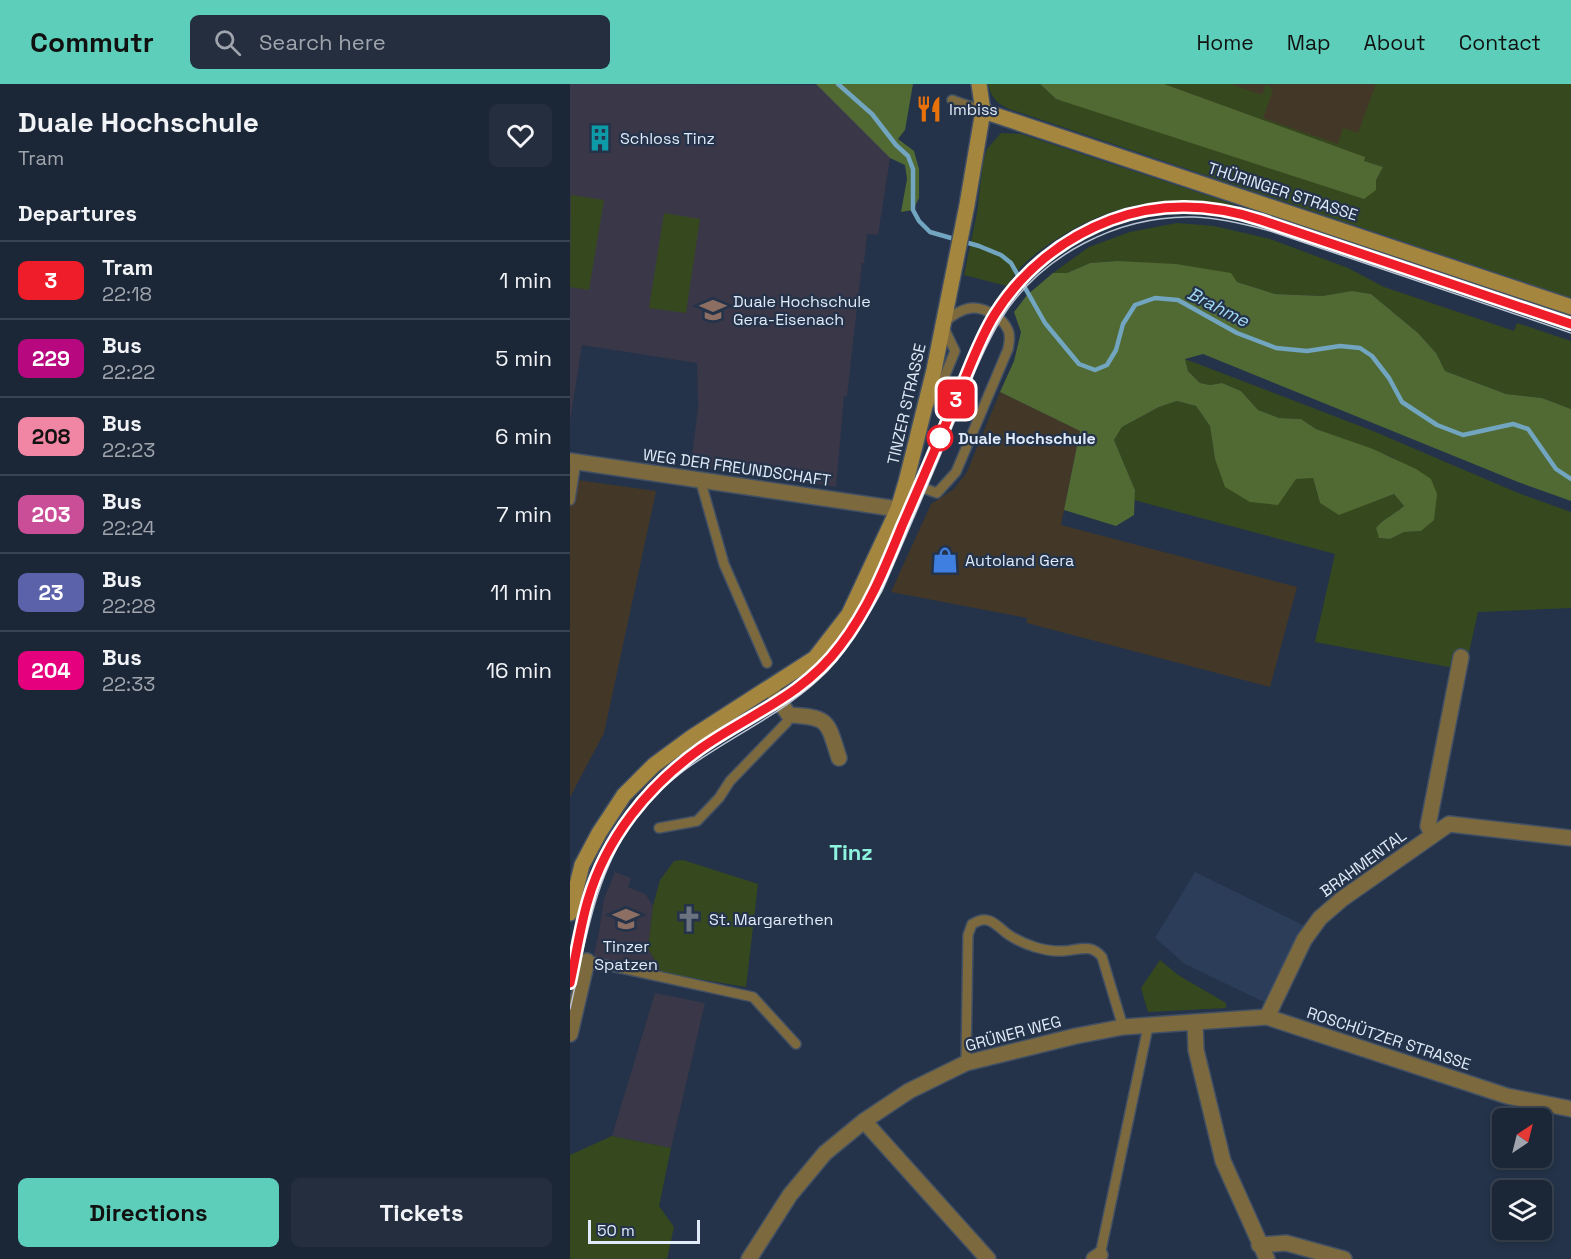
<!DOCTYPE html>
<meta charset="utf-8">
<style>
:root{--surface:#1b2637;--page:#242e3f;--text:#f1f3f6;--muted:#a0a5ad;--line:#394352;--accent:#5cceba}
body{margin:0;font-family:"Space Grotesk",sans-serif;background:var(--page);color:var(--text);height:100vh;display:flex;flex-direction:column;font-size:22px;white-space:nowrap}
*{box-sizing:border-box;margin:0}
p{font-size:20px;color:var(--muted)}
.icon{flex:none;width:33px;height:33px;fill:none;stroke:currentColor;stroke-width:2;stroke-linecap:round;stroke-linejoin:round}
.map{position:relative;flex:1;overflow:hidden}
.panel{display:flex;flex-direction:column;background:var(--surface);width:570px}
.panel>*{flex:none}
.badge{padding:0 12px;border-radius:9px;font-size:21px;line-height:39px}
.needle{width:39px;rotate:35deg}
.controls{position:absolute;left:922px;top:1024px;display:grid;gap:12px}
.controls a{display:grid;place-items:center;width:60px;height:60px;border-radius:9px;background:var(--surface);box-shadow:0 3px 9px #0003,0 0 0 2px var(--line);font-size:30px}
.scale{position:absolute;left:18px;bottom:15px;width:112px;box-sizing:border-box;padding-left:6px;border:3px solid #e0eaf9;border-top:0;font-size:16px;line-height:21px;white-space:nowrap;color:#e0eaf9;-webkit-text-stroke:4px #243349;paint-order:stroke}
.map>.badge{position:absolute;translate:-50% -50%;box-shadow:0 0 0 3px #fff}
h2{padding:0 18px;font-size:22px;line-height:54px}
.round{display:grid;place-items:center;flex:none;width:63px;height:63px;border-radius:9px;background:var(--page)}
.headline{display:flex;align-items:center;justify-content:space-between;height:102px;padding:0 18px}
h1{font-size:28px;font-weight:600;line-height:45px}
.action{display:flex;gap:12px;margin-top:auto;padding:12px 18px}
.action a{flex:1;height:69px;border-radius:9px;background:var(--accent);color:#111;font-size:24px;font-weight:600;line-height:69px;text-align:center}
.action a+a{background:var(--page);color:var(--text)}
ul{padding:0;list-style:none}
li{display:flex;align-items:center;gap:18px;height:78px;padding:0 18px;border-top:2px solid var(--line)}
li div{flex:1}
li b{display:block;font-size:22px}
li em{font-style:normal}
li .badge{min-width:66px;font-weight:700;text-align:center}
header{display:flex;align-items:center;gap:36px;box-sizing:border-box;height:84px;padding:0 30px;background:var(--accent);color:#111}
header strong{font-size:28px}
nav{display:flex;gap:33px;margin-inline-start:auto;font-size:21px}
.search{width:420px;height:54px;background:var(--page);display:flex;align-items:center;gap:15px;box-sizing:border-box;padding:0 21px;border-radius:9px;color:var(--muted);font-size:22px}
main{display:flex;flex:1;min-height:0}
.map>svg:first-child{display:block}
.commercial{fill:#433828}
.built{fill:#2b3d58}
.education{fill:#3a3748}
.green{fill:#36491e}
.forest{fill:#516933}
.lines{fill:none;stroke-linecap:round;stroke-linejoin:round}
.stream{stroke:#72a5bf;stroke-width:4.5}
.lane-casing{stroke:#425065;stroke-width:12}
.street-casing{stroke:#425065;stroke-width:18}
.secondary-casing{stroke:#425065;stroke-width:18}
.lane{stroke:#7c693e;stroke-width:9}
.street{stroke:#7c693e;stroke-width:15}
.secondary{stroke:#a5863f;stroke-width:15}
.tram{stroke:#b8c3d3;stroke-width:1.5}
.line-casing{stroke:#fff;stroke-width:14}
.line{stroke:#ef1c29;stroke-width:9}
.stop-dot{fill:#fff;stroke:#ef1c29;stroke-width:3}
.labels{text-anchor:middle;stroke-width:4.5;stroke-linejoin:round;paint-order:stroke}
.poi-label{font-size:16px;fill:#e0eaf9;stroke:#243349;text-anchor:start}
.street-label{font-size:16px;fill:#e0eaf9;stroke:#243349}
.stop-label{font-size:16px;font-weight:bold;fill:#e0eaf9;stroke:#243349;text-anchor:start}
.water-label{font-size:18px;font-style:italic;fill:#a2d9f4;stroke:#243349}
.district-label{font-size:22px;font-weight:bold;fill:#8df3de;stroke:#243349}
</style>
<header>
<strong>Commutr</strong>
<div class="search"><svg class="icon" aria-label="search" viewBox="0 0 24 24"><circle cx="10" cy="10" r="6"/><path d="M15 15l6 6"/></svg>Search here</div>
<nav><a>Home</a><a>Map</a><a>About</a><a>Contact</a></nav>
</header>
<main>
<section class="panel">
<div class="headline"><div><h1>Duale Hochschule</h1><p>Tram</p></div><a class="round"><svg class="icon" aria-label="heart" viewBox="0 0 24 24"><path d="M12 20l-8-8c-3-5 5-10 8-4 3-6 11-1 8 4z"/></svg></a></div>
<h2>Departures</h2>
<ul>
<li><span class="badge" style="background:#ef1c29;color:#fff">3</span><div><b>Tram</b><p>22:18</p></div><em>1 min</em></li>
<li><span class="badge" style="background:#b7087f;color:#fff">229</span><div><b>Bus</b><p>22:22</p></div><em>5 min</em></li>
<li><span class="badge" style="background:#f086a3;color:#111">208</span><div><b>Bus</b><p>22:23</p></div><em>6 min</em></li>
<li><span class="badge" style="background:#ca4e97;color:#fff">203</span><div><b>Bus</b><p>22:24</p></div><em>7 min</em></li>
<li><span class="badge" style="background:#5c62aa;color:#fff">23</span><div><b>Bus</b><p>22:28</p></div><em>11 min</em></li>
<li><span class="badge" style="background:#e5007d;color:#fff">204</span><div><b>Bus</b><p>22:33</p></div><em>16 min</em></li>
</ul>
<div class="action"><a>Directions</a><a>Tickets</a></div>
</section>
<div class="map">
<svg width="1001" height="1175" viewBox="0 0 1001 1175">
<rect width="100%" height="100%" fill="#243349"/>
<!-- commercial -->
<path class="commercial" d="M562,0h439l-208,77z
M430,308l80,39 -19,94 236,62 -27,100 -243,-64v-5l-136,-26 40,-88 23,-15 13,-17z
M0,395l86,12 -52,242 -34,64z"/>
<!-- built -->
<path class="built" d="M625,788l110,54 -37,78 -83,-40 -30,-26z"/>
<!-- education -->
<path class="education" d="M0,0l247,1 73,73 -12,77 -11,-1 -3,29h-2l-15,133h-3l-8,91 -145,-22 7,-58 -1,-44 -115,-18 -12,76z
M45,788l16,6 -3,9 17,7 8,12 -5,42 14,25 -69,-14 6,-27 5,-33z
M85,909l50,10 -34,145 -59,-12z"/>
<!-- green -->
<path class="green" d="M418,0h52l16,15 319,81 8,-13 -20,-6 2,-4 -201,-73h66l32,11 4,-11 7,6 -10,28 75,26 5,-16 15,5 18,-49h195v214l-562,-189c-12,-5 -18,-12 -21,-25z
M431,49l20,1 215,71c-28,-2 -56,-4 -84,-2 -43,3 -102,34 -132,65 -5,5 -9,12 -13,18l-43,-11 13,-62 6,-51 4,-13z
M1,111l33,5 -15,90 -19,-3z
M94,129l36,6 -14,94 -37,-5z
M607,139l37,3 56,13 78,29 36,19 130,44 3,-8 54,18v68l-29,-11 -36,-4 -61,-23 -9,-18 -18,-20 -47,-39 -19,-3 -30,5 -47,-2 -38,-12 -120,-21 -27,2 -23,10h-14l36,-26 41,-15z
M615,275l188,72 145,62 53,19v96l-93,4 -13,58 -150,-28 20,-88 -201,-54 1,-10 -21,-50 8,-13 37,-20 18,-6 19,5 14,20 5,33 81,19h17l7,25 19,11 55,-20 10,12c-9,8 -21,13 -28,22l4,10 10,1 14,-7 17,-1 -27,-73 -78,-29 -15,-10 -22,-1 -21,-8 -17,-19 -19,-8 -12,2 -10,-2 -12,-12z
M113,776l75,24 -12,103 -84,-14 -14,-25 5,-42 7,-26 14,-19z
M590,876l18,15 48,28v5l-78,4 -7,-24z
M42,1052l59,12 -12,58 15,21 -7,32h-97v-104z"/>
<!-- forest -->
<path class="forest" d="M246,0h97l-8,46 -7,9 16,12 5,18v29l-6,12 -12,2 6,-33 -2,-14 -15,-7z
M470,0h124l201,73 -1,4 19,6 -7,13v10l-12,9 -308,-100z
M547,177l59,3 55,9 6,9 38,12 47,2 30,-5 19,3 47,39 18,20 9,18 61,23 36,4 29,11v92l-53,-19 -315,-128 -18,5 3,12 12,12 10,2 12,-2 19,8 17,19 21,8 22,1 15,10 57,20 43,20 15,10 6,15 -3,26 -13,11 -17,1 -14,7 -11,-1 -3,-10c7,-9 19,-14 28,-22l-10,-12 -55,21 -19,-12 -7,-25 -17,1 -18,26 -28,-3 -25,-15 -10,-28 -5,-33 -14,-20 -19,-5 -18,6 -37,20 -8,13 21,50 -1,25 -18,11 -52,-16 16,-79 -80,-39 14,-31 7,-29 -7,-20 13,-17 26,-22h14l23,-10z"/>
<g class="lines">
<!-- stream -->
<path class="stream" d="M268,0l34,30 24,31 12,11 5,13v41l6,11 11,11 49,14 22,9 10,8 34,60 34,41 16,6 12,-5 9,-15 7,-26 12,-19 20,-7 23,2 59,33 39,15 31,3 33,-5 20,2 12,8 17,22 13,24 35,23 26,10 50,-11 15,5 28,40 15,10"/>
<!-- lane casing -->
<g class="lane-casing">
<path id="lane" d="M382,16l31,11
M130,395l24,85 43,99
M336,398l31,11 19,-21 52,-123c1,-6 3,-13 0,-19 -5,-12 -23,-23 -36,-22 -12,1 -21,9 -30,16l13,27 -16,39 -11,16
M0,416l6,-38
M89,744l38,-7 22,-23 11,-17 57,-59 2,-7
M0,873l183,40 43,47
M396,979l2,-128 4,-11c6,-3 11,-6 18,-3 7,3 13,10 19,14 15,10 37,17 54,16 16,-1 28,-8 39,6l21,70
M530,1171l48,-228"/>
</g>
<!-- street casing -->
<g class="street-casing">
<path id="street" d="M0,377l328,48
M200,604l19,27c41,2 38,6 50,43
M862,750l-4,-8 33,-169
M697,933l37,-77 16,-22 22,-19 107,-75 122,14
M625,938l1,28 27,111 44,98
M0,950l17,-73
M294,1037l124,138
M689,1161l27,-2 58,16
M179,1175l41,-64 35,-42 39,-32 45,-30 57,-28 110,-27 47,-9 144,-10 240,79 64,13
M524,1175l6,-4"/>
</g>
<!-- secondary casing -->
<g class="secondary-casing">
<path id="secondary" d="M413,27l588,196
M0,829l12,-48 17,-32 25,-38 30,-30 38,-28 123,-79 34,-44 49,-105 8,-27 28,-112 33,-165 16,-94 -4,-27"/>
</g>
<!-- lane -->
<use href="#lane" class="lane"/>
<!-- street -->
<use href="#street" class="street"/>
<!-- secondary -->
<use href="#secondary" class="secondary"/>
<!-- tram -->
<path class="tram" d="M450,198c60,-71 159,-89 244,-61
M0,925c15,-65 24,-133 64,-189 49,-67 126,-87 184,-140 28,-25 46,-57 64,-89 23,-53 46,-106 68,-159 16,-38 30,-78 51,-113 40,-64 117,-104 193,-102 26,1 51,7 76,14l301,102"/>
</g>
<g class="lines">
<!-- line casing -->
<g class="line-casing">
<path id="line" d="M0,899c6,-27 10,-56 18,-83 18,-62 60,-114 112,-151 48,-34 103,-53 140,-103 28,-36 45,-78 62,-120 18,-41 36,-83 53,-124 13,-29 23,-61 40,-88 27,-43 68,-76 116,-94 49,-18 101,-16 150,0l310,104"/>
</g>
<!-- line -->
<use href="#line" class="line"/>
</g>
<!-- icons -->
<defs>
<g id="restaurant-bare" transform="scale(2.07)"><path d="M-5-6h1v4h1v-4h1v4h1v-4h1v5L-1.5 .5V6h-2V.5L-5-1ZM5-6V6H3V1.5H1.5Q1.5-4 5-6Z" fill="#e8710a" stroke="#243349" stroke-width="2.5" paint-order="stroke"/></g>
<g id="building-bare" transform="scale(2.07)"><path d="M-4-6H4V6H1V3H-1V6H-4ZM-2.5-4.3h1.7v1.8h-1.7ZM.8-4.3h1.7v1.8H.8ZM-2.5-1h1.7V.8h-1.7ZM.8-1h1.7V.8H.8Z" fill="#0f9aa8" stroke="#243349" stroke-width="2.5" paint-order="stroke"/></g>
<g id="university-bare" transform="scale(2.07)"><path d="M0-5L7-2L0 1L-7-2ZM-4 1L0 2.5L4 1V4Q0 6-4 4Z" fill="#8d6e63" stroke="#243349" stroke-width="2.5" paint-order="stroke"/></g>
<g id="shop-bare" transform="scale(2.07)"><path d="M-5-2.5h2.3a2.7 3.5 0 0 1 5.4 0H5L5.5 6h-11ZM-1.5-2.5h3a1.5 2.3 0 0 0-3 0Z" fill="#3f7fe0" stroke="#243349" stroke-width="2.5" paint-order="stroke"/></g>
<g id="school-bare" transform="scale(2.07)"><path d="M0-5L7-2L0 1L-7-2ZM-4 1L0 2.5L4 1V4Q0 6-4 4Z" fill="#8d6e63" stroke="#243349" stroke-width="2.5" paint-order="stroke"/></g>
<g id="church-bare" transform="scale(2.07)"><path d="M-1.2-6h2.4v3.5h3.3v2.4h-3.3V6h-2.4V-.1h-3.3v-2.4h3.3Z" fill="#6b7280" stroke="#243349" stroke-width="2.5" paint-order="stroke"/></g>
</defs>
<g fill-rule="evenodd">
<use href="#restaurant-bare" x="359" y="25"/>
<use href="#building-bare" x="30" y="54"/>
<use href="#university-bare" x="143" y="226"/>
<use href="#shop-bare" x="375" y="476"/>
<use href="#school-bare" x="56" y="835"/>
<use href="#church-bare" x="119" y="835"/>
</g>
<!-- markers -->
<circle class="stop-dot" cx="370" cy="354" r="12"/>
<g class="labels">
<!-- poi labels -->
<g class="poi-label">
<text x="379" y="31">Imbiss</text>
<text x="50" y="60">Schloss Tinz</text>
<text x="163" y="223">Duale Hochschule<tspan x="163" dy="18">Gera-Eisenach</tspan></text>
<text x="395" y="482">Autoland Gera</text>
<text x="139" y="841">St. Margarethen</text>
<text x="56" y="868" text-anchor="middle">Tinzer<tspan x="56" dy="18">Spatzen</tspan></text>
</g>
<!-- street labels -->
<g class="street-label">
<text transform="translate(713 107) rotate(18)" y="6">THÜRINGER STRASSE</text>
<text transform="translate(336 320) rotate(-77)" y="6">TINZER STRASSE</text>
<text transform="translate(167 383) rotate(8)" y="6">WEG DER FREUNDSCHAFT</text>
<text transform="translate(793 779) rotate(-36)" y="6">BRAHMENTAL</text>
<text transform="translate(443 949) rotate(-15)" y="6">GRÜNER WEG</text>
<text transform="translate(819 954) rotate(18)" y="6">ROSCHÜTZER STRASSE</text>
</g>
<!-- stop labels -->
<g class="stop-label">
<text x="388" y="360">Duale Hochschule</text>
</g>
<!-- water labels -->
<g class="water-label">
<text transform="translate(648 223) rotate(27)" y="6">Brahme</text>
</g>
<!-- district labels -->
<g class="district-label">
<text x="281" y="776">Tinz</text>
</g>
</g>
</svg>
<div class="controls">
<a><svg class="needle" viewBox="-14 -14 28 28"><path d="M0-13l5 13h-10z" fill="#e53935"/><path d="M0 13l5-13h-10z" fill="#a0a5ad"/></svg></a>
<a><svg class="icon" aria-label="layers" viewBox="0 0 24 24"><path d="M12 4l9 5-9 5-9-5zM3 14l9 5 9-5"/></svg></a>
</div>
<div class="scale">50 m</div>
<b class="badge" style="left:386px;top:315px;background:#ef1c29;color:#fff">3</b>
</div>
</main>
